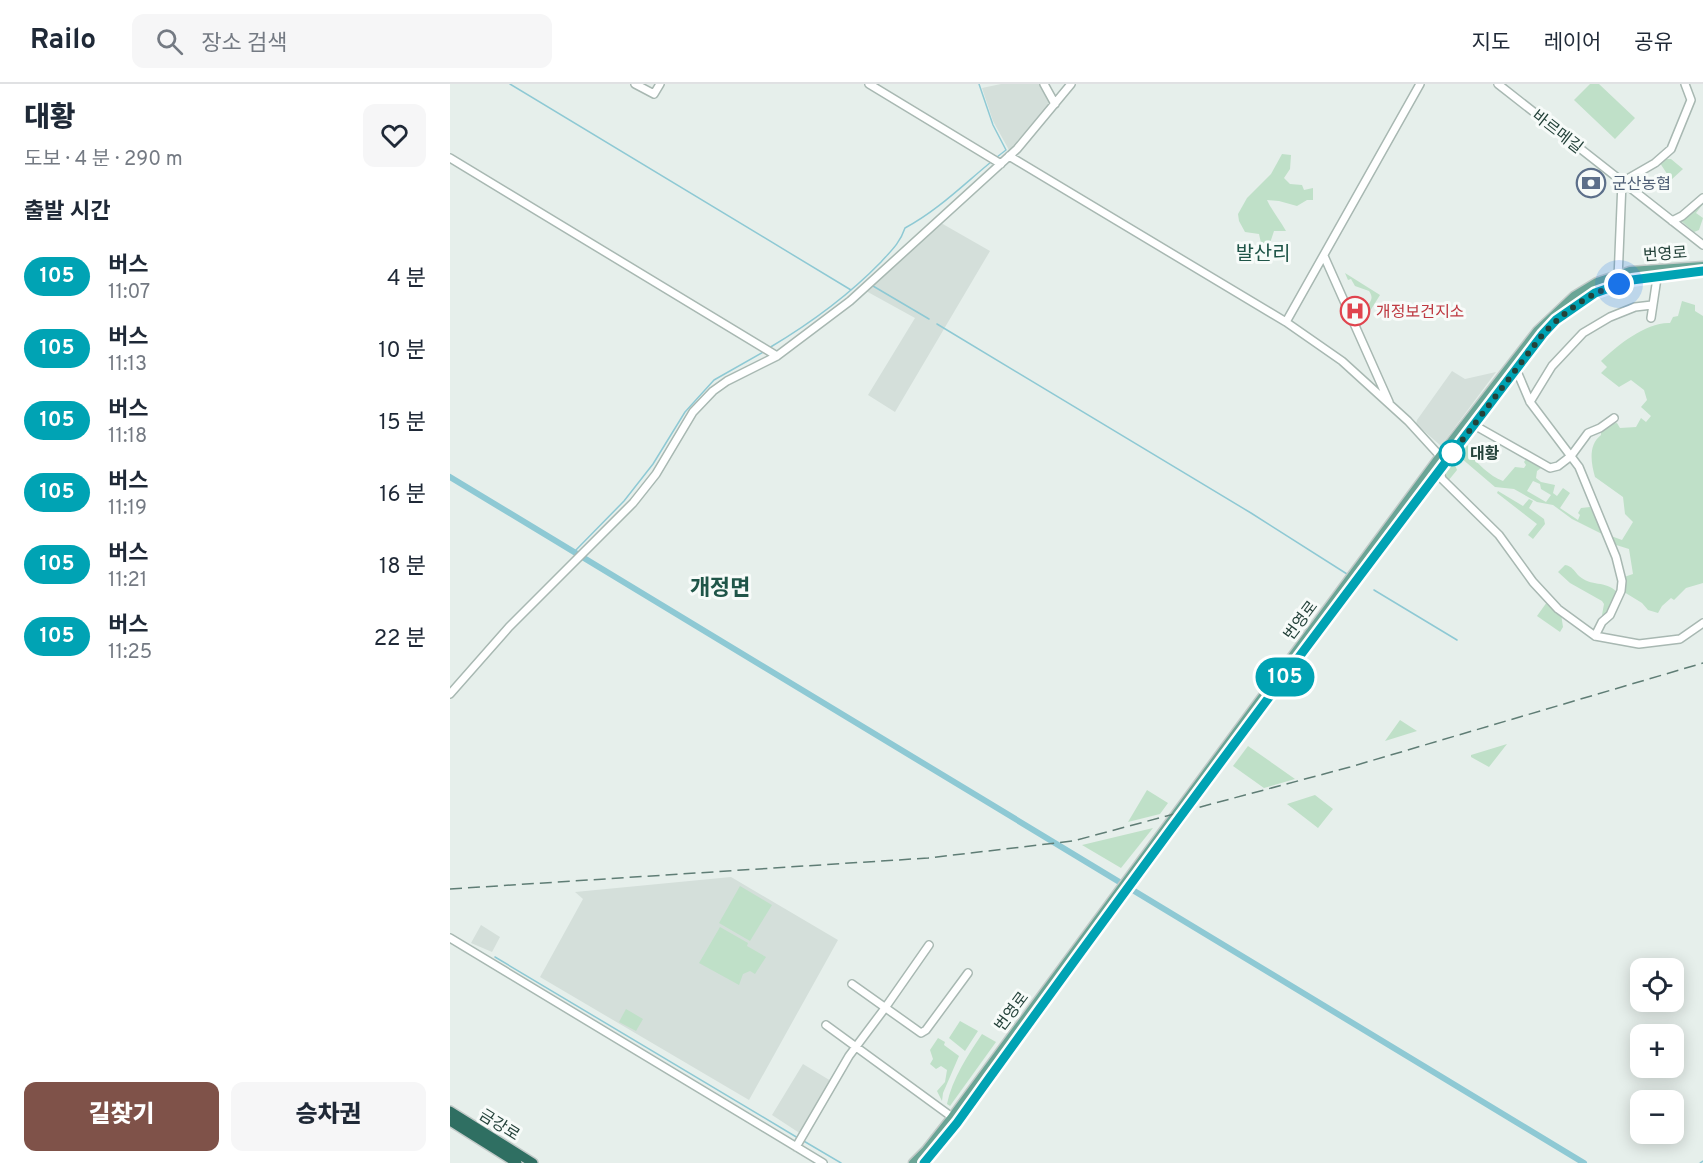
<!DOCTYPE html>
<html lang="ko">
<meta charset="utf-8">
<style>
:root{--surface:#fff;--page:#f6f6f7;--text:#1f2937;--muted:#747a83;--line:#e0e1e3;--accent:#7f5249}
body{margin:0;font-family:Overpass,"Noto Sans KR",sans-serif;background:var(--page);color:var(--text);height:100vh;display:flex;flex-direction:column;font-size:22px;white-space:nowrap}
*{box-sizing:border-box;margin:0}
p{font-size:20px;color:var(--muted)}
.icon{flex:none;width:33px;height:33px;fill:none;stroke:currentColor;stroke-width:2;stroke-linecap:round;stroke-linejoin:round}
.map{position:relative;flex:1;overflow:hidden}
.panel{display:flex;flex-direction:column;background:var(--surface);width:450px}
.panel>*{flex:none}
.badge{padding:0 12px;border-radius:20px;font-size:21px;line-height:39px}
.buttons{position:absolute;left:1180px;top:874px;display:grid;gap:12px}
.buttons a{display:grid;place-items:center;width:54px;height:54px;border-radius:12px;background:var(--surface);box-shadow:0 3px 15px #0003;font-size:30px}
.you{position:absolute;width:30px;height:30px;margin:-15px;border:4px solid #fff;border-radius:50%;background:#1a73e8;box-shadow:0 0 0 9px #1a73e833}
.map>.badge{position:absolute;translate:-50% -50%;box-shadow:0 0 0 3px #fff}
h2{padding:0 24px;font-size:22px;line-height:54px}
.round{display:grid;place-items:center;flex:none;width:63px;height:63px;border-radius:12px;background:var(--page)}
.overview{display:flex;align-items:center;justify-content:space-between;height:102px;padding:0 24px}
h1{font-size:28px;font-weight:800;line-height:45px}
.cta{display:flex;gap:12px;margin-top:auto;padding:12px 24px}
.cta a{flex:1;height:69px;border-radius:12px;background:var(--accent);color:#fff;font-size:24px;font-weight:800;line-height:69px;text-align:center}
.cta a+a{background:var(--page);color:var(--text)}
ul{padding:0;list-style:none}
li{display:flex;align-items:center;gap:18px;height:72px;padding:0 24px}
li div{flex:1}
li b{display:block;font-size:22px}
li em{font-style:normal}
li .badge{min-width:66px;font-weight:700;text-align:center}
header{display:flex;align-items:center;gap:36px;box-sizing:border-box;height:84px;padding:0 30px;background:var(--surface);border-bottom:2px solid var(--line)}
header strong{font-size:28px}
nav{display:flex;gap:33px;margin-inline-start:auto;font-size:21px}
.search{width:420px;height:54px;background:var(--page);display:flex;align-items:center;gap:15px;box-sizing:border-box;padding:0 21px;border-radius:12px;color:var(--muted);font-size:22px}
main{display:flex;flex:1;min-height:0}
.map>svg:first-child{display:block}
.built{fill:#d4dfda}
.green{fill:#bfe0c8;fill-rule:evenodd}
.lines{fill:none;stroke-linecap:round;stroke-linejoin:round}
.stream{stroke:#8ec9d4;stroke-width:1.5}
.canal{stroke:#8ec9d4;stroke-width:6}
.minor-casing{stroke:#a8b8b2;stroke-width:10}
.major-casing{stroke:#c2cac8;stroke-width:11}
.highway-casing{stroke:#c2cac8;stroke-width:12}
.minor{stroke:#fff;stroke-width:7}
.major{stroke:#6aa596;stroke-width:8}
.highway{stroke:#2f6f62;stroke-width:9}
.rail{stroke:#5f7d75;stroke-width:1.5;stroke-dasharray:12 6;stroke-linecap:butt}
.line-casing{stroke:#fff;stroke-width:14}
.line{stroke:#00a3b4;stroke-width:9}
.walk{stroke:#24423a;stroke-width:6;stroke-dasharray:0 10.8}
.stop-dot{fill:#fff;stroke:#00a3b4;stroke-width:3}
.labels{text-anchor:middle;stroke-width:6;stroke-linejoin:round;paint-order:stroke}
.street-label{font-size:16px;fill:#24423a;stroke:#f7fbf9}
.service-label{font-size:16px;fill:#4e5e75;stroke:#f7fbf9;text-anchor:start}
.health-label{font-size:16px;fill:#be3a42;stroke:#f7fbf9;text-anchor:start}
.stop-label{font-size:16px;font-weight:bold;fill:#24423a;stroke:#f7fbf9;text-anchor:start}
.quarter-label{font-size:20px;fill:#1f5548;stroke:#f7fbf9}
.district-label{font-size:22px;font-weight:bold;fill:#1f5548;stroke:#f7fbf9}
</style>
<header>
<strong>Railo</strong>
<div class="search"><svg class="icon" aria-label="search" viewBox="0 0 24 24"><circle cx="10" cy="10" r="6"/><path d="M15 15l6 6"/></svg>장소 검색</div>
<nav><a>지도</a><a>레이어</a><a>공유</a></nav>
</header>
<main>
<section class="panel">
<div class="overview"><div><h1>대황</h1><p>도보 · 4 분 · 290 m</p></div><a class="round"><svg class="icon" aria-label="heart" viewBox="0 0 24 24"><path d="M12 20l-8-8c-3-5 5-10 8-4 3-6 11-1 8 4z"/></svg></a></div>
<h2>출발 시간</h2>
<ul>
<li><span class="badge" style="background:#00a3b4;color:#fff">105</span><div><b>버스</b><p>11:07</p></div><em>4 분</em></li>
<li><span class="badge" style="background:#00a3b4;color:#fff">105</span><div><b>버스</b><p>11:13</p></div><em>10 분</em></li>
<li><span class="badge" style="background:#00a3b4;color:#fff">105</span><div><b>버스</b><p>11:18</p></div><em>15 분</em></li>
<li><span class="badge" style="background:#00a3b4;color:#fff">105</span><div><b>버스</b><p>11:19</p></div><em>16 분</em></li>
<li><span class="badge" style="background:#00a3b4;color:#fff">105</span><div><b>버스</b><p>11:21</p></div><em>18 분</em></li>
<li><span class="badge" style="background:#00a3b4;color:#fff">105</span><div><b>버스</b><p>11:25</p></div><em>22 분</em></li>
</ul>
<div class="cta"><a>길찾기</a><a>승차권</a></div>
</section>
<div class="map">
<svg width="1253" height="1079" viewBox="0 0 1253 1079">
<rect width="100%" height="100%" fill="#e6efeb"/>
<!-- built -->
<path class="built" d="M551,0h38l12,20 -42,46 -16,-29 -11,-33z
M491,139l49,28 -95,161 -27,-17 47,-77 -49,-27z
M1002,287l13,8 31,-7 -55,74 -25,-22 1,-4z
M281,793l107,63 -89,160 -209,-123 43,-78 -8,-7z
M31,841l19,12 -8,15 -21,-9z
M353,980l28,17 -30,53 -29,-19z"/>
<!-- green -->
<path class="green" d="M1140,0h9l36,34 -20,21 -41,-39z
M832,70l9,1 -1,14 -6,9 6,6 12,1 2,5 9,-2v12h-6l-10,6 -18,-5 -12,-1c5,11 13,20 19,31h-12l-4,12h-9l-2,-9 -14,-2 -6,-11 -1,-7 9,-16 24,-24z
M1216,75h5l12,10 -12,11 -11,-17z
M1253,115v5l-7,9 7,5 -4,12 -5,2 -14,-12z
M895,189l35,22 -20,32 -9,-18 7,-4h10c4,-5 5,-8 1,-14l-14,-5 -4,-7 -3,1z
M1232,217l13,4v6l8,5v267l-17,5 -12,12 -3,-2 -9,8 -4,7 -10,-3 -6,-7 -18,-11v-15l9,-3 -4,-25 -16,-5 -2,-8 11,4 11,-18 -8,-8 -2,-17 -28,-20c-4,-14 -7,-32 6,-42v-4l9,-7 7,-1 3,5 16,-1 5,-9 5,4 5,-6 -10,-9 6,-7 -3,-10 -13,-10 -12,7 -18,-14 6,-6 -6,-6c17,-16 45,-39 69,-38l3,-6 5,-1z
M1016,361l3,1 -1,7c10,10 21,23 35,28l12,-14 9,1 2,-3 -2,-3 2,-3 15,9 -4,3 -1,7 5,4 14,3 -2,8 4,3 6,-8 7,5 -10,15 18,12 2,-5 -2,-2 3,-5 9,-1 14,28 -32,-16 -19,-14 -16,-3 -23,-13 -19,-2 -34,-29 -6,7 2,5 -9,11 -5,-7zM1083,397l7,3 1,5 10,6 -5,7 -19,-11z
M1048,407l25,15 6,-7 4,2 -4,7 15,11 1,5 -12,15 -5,-4 9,-11 -40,-31z
M1115,481c7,1 9,6 14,11 12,11 26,4 38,16l-9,22 -5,2 -1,-1 2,-11 -2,-3 -32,-18 -12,-11z
M1097,518l14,12 2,13 -3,5 -23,-16z
M950,636l17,11 -32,10z
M1057,660l-18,23 -18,-10v-2z
M798,662l47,33 -31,9 -31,-22z
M697,706l21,13 -8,11 -32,8z
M865,711l18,14 -15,19 -31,-24z
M703,744l-32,40 -39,-23z
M290,802l32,19 -22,36 -31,-18z
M270,843l28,16 -1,3 19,11 -11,17 -5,-3 -7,3 -4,11 -40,-22z
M176,925l17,10 -7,12 -17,-9z
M510,937l18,10 -13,20 -16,-13z
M532,950l14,8 -46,64 -3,-2c5,-25 21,-49 35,-70z
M488,954l7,4 -1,3 15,11 -16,37 -1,8 -5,-10 8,-9 2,-12 -6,-4 -5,3 -6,-5 3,-5 -3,-9z"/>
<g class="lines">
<!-- stream -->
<path class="stream" d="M60,0l341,206
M529,0l14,41 13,25 -9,7
M423,202l56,33
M487,240l314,189 96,61
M319,264c42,-25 78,-51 112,-86 10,-11 19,-19 24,-34 32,-17 58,-43 86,-66
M124,468l50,-51 29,-37 32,-52 29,-32 51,-29
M924,506l83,50
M45,873l303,181
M352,1056l39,23
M1250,1079l3,-2"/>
<!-- canal -->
<path class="canal" d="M0,393l1134,686"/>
<!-- minor casing -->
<g class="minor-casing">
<path id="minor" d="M185,0l19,10 6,-10
M419,0l132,80
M594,0l11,20
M1048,0l205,161
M559,72l277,166 56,39 66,60 32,35v2
M0,74l327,198
M1222,137l10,-5 21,-18
M874,172l65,146
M1168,195l4,-97 33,-19 16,-14 20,-49 -6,-16
M1201,234l6,-40
M836,238l134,-238
M1066,285l14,33 49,65 37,90 6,24 -1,10 -11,24 -8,7 -7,14
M1080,318l22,-36 31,-33 27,-16 25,-10 17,-2
M1024,341l76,43 8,-2 13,-10 17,-23 12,-5 14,-10
M989,385l3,10 57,56 34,47 25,27 37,27 44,8 41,-5 23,-16
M0,610l59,-67 124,-124 23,-29 37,-62 20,-21 14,-10 50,-25 73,-55 167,-152 54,-65
M0,854l373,225
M402,900l69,49 5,-3 42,-57
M376,941l126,92
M346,1063l53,-91 36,-48 44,-63"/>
</g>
<!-- major casing -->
<g class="major-casing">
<path id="major" d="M634,865l332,-449 127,-166 13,-14 39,-27 37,-13 71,-9
M463,1079l13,-13 26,-33 488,-661 97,-125 37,-35 23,-14 33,-11 73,-5
M474,1079l33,-40 103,-142"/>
</g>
<!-- highway casing -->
<g class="highway-casing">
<path id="highway" d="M0,1027l83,52
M0,1037l67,42"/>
</g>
<!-- minor -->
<use href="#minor" class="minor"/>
<!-- major -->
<use href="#major" class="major"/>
<!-- highway -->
<use href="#highway" class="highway"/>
<!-- rail -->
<path class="rail" d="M0,805l478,-31 145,-17 277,-74 353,-104"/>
</g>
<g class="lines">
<!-- line casing -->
<g class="line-casing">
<path id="line" d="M474,1079l33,-40c191,-266 387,-528 586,-789l13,-14 39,-27 37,-13 71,-9"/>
</g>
<!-- line -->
<use href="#line" class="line"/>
<!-- walk -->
<path class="walk" d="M1002,369l-1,2 92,-121c21,-22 46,-41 76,-50"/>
</g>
<!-- icons -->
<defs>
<g id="bank-ring" transform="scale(1.5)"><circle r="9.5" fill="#f7fbf9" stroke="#5c6f8a" stroke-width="1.5"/><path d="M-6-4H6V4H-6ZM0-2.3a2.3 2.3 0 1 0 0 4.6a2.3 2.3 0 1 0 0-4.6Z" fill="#5c6f8a"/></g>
<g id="hospital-ring" transform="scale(1.5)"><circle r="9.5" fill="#f7fbf9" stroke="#e0444e" stroke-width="1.5"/><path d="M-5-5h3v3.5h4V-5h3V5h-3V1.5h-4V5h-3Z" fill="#e0444e"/></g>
</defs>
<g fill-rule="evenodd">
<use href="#bank-ring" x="1141" y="99"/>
<use href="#hospital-ring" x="905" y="227"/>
</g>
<!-- markers -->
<circle class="stop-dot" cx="1002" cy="369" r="12"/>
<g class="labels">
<!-- street labels -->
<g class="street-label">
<text transform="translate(1108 47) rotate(38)" y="6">바르메길</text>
<text transform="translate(1215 169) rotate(-4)" y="6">번영로</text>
<text transform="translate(850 536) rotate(-53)" y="6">번영로</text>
<text transform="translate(561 927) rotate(-53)" y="6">번영로</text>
<text transform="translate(50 1040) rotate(32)" y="6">금강로</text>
</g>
<!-- service labels -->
<g class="service-label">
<text x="1162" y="105">군산농협</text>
</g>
<!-- health labels -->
<g class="health-label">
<text x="926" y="233">개정보건지소</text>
</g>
<!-- stop labels -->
<g class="stop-label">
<text x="1020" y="375">대황</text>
</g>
<!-- quarter labels -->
<g class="quarter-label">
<text x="813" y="176">발산리</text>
</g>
<!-- district labels -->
<g class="district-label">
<text x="270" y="511">개정면</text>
</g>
</g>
</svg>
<div class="buttons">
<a><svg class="icon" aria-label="locate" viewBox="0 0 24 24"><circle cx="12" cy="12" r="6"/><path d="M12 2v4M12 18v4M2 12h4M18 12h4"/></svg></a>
<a>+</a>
<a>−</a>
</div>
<div class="you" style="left:1169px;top:200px"></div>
<b class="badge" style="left:835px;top:593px;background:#00a3b4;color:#fff">105</b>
</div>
</main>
